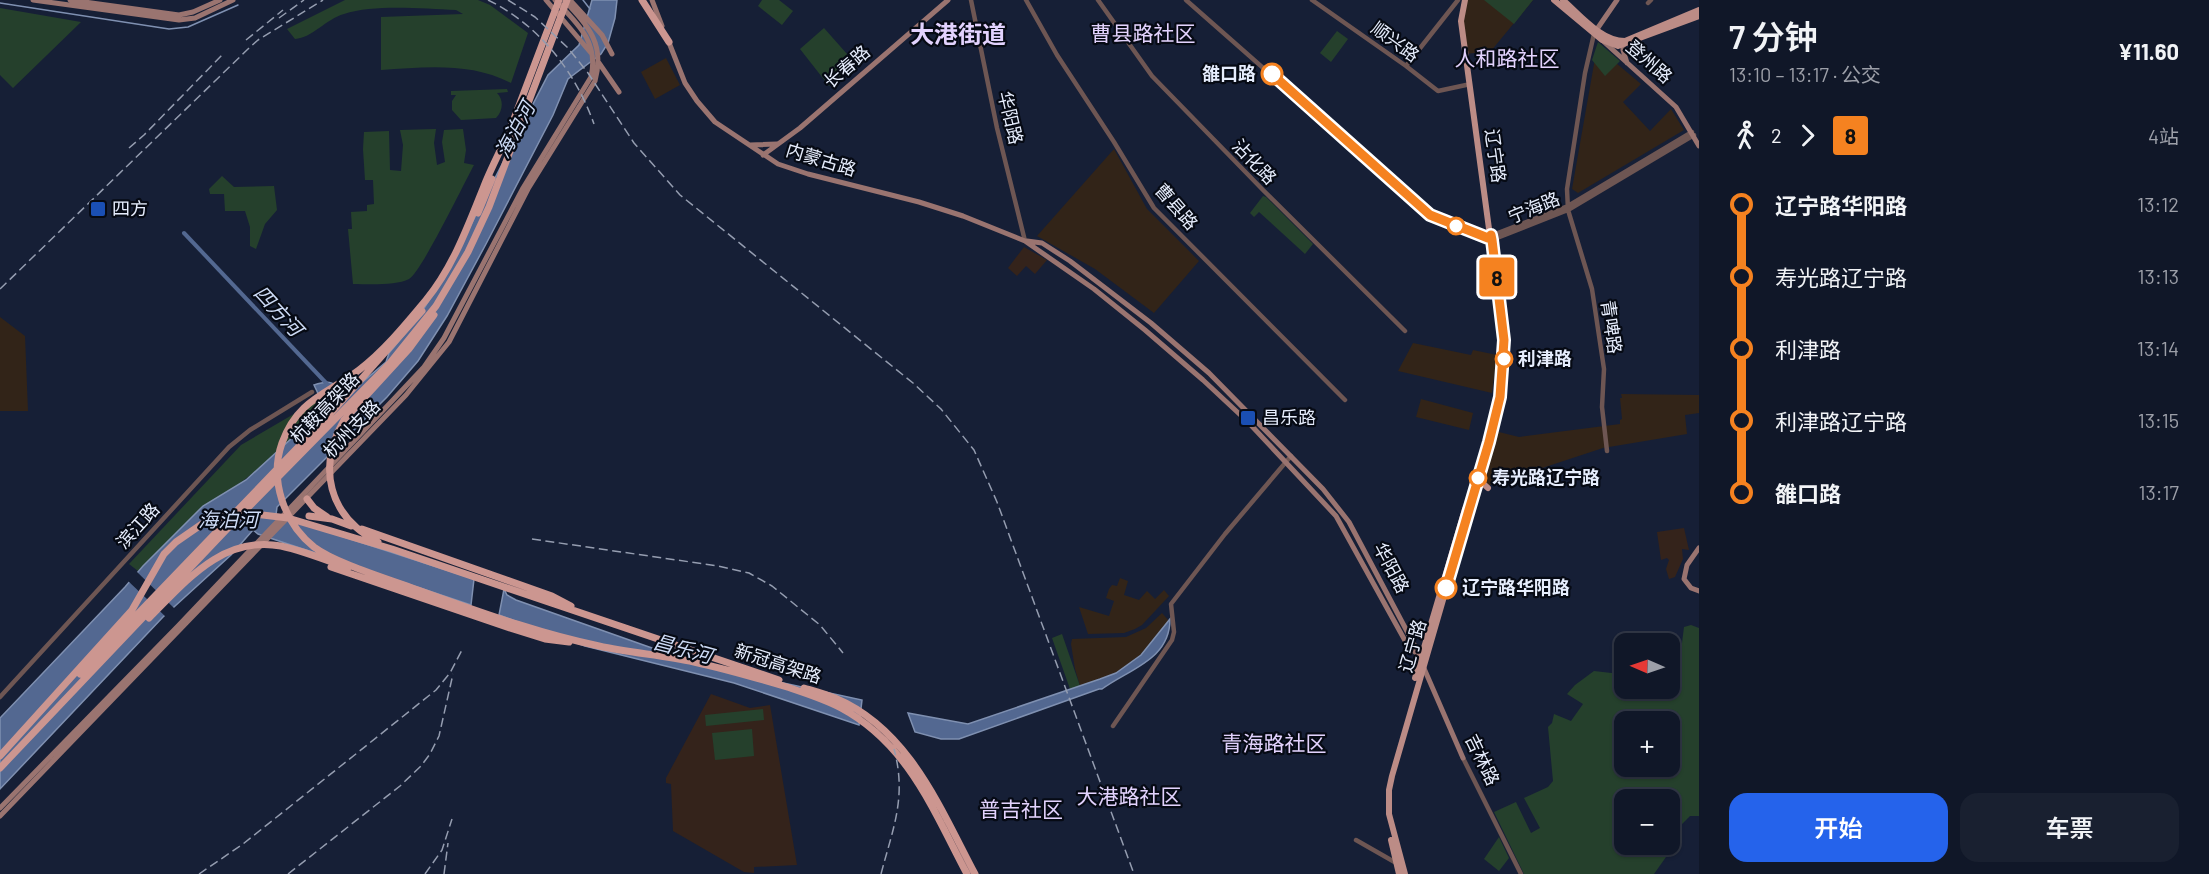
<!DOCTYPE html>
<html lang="zh">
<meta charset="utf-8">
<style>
:root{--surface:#101728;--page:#192030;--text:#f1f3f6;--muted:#9c9fa8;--line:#303645;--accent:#2563eb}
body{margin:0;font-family:Barlow,"Noto Sans SC",sans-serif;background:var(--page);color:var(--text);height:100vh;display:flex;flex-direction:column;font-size:22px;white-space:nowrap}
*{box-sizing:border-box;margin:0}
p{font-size:20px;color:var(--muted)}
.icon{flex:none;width:33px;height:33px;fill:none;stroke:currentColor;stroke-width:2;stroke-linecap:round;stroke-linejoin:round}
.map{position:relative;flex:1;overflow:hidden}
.side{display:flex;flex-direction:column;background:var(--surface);width:510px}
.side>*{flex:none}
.badge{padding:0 12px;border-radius:4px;font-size:21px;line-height:39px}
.needle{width:39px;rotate:272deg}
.controls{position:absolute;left:1614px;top:633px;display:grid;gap:12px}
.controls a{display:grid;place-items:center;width:66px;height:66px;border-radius:12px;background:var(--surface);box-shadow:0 2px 4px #0004,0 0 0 2px var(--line);font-size:30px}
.map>.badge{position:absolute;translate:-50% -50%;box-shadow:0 0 0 3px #fff}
.legs{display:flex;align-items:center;gap:9px;height:66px;padding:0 30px;font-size:20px}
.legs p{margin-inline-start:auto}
.headline{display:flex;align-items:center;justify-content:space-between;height:102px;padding:0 30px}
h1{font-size:33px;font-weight:600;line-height:45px}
.cta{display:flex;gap:12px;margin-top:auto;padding:12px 30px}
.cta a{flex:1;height:69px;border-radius:18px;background:var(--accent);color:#fff;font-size:24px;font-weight:600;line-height:69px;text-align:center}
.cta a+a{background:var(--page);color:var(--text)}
ul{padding:0 30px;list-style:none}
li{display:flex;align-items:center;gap:21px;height:72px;font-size:22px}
li i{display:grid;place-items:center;width:9px;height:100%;margin:0 8px;background:currentColor}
li i::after{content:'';width:15px;height:15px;margin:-8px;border:4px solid;border-radius:50%;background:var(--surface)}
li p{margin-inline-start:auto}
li:first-child i{background:linear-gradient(#0000 50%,currentColor 0)}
li:last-child i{background:linear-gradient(currentColor 50%,#0000 0)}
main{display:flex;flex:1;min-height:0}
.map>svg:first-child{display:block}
.commercial{fill:#322418}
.medical{fill:#34231b}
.green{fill:#25402c;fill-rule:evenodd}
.water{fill:#536891;stroke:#7f90b1;stroke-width:1.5}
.pier{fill:#161f36}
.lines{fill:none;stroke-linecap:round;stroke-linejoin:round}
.stream{stroke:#7f90b1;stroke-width:1.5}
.canal{stroke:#536891;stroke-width:4}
.tertiary{stroke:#6e5653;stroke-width:4.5}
.secondary{stroke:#9a7470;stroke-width:5}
.primary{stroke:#bc8c86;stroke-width:6}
.trunk{stroke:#cc9690;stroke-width:7}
.rail{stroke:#959db0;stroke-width:1.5;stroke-dasharray:9 4.5;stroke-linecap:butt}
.line-1-casing{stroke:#fff;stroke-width:14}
.line-1{stroke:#f58220;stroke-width:9}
.stop-1-dot{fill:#fff;stroke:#f58220;stroke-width:3}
.transit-dot{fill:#1a4fb4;stroke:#060a14;stroke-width:2}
.labels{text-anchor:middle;stroke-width:4.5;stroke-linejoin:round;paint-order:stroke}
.street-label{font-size:18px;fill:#e6edfd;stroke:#060a14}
.stop-label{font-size:18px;font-weight:bold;fill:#e6edfd;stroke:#060a14;text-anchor:start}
.poi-label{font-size:18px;fill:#e6edfd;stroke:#060a14;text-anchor:start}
.water-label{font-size:20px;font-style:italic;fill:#cddbf6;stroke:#060a14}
.quarter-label{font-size:21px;fill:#e2d2fd;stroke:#060a14}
.district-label{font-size:24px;font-weight:bold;fill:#e2d2fd;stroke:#060a14}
</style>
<main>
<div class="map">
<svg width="1699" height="874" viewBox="0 0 1699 874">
<rect width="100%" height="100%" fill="#161f36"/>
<!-- commercial -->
<path class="commercial" d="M1467,0h66l-42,51 -25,3 -4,-34z
M1597,47l44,37 -18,18 27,29 21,-22 13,21 -106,63 -6,-4z
M666,58l14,27 -25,14 -14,-27z
M1114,149l33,60 52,52 -45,52 -59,-44 -58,-33z
M0,317l25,19 3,75h-28z
M1413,343l58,12 2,-5 24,5 -5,38 -94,-22z
M1621,394l78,1v18l-14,2 2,19 -84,14 -122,40 -4,-2 18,-55 24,6 101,-13v-4l2,-1 -2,-21h2z
M1421,399l52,14 -4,17 -53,-13z
M1120,578l8,3 -4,14 15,5 8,-9 8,8 9,-9 5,6 -27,29 -7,4 -11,4 -36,1 -9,-27 30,9 5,-15 -8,-3 3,-9 3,-4 5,1z
M1162,613l7,8 -28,34 -25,18 -36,13 -5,-17 -4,-25 1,-5 54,-2 20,-9z"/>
<!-- medical -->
<path class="medical" d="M1024,247l23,13 -12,14 -9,-8 -9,10 -9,-8z
M1684,528l5,22 -7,-1 1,10 -8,18 -6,2 -3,-10 3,-9 -2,-2 -6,2 -4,-28z
M711,694l39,14 20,-3 27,160 -43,2v6l-10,-1 -71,-41 -2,-47 -5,-1v-5z"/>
<!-- green -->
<path class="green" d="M345,0h133l12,5 38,28 -17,50c-40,-21 -86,-16 -130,-13v-53l82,-3 -7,-4c-33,-1 -81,-6 -112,4 -18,5 -32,24 -49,25l-8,-10z
M762,0h17l14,11 -11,14 -24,-19z
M1484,0h49l-19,24z
M0,8l81,14 -68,66 -13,-13z
M824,28l31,35 -26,23 -29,-37z
M1337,31l11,8 -17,23 -11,-9z
M1598,42l22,19 -15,15 -13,-16z
M507,89l1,3 -11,1c7,7 6,18 -1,25l-35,2 -9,-10v-9l4,-6h-5v-4z
M436,129l-2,14 3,22 8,-3 -3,-20 2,-12 19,-1 3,21 -2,13 10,2c-10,18 -52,106 -65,114 -13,7 -42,5 -56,5l-5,-55h4l-1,-17 16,-1v-6l7,-1 -1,-24h-8l-2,-31 1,-17 25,-1 1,39 11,1 2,-26 -3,-15z
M222,176l12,11 40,-1 3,24 -12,14 -9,25 -6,-3v-19l-5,-16h-20l-1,-17h-14l-1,-5z
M1263,196l3,1 47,47 -8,10 -46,-42 -5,5 -4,-4z
M316,401l7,3 -7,12 -54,50 -31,24 -28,16 -65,65 -9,-7 112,-119z
M1691,625l8,3v188h-9l-11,11 -3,27 -10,3 -12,17h-130l-30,-62 22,-10 15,31 9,-5 -16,-30 24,-11 5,-6 -5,-54 4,-4 2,-9 17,7 12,-17 -16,-10 8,-9 19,-14 26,3 4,-2v16h46v-40l12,-5 2,-16zM1624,722h46v44h-46zM1624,800h46v44h-46z
M1062,634l18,52 -10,3 -18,-51z
M763,709l1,11 -58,6 -1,-11z
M752,729l2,27 -39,4 -3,-27z
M1499,837l10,21 -10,13 -15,-12z"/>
<!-- water -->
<path class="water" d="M592,0h25l-2,18 -7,25 -7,11 -33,25 -15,36 -67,129 -39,72 -29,45 -31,36 -110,110 -1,8 198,64 -3,26 -213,-71 -5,-4 -22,25 -68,62 -163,172v-71l125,-131 18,-21 60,-60 43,-26 70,-64 7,-12 -9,-19c18,-6 20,-2 33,10l39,-33 3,-9 29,-35 28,-45 102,-198 31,-30z
M504,589l3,6 9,5 153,54 96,25 97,21 -3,25 -125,-42 -149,-37 -86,-31z
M1170,619c0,41 -41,50 -68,70h-3l-140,50h-18l-26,-7 -7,-19 60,11 132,-45 16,-6 25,-18z"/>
<!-- pier -->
<path class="pier" d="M135,570l40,39 -8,9 -40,-38z"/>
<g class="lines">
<!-- stream -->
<path class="stream" d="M583,0l7,9
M0,3l169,26 19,-2 50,-22"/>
<!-- canal -->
<path class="canal" d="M184,233l144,152"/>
<!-- tertiary -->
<path class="tertiary" d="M971,0l26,128 28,113
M1026,0l31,55 57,87 40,66 191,192
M1098,0l54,76 111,114 142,141
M1186,0l244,215 62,25 76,-30 126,-75
M1312,0l94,66 32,25 28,-6
M1648,3l3,-3
M1594,34l-9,39 -18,116 1,21 24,79 12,80 -2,38 5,44
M1406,66l52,-66
M1490,236l78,-30 124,-74
M0,697l229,-250 21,-17 62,-38
M1113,726l59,-86 2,-8 -3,-28 54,-70 66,-78
M1463,758l58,116
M1356,840l42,24"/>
<!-- secondary -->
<path class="secondary" d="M33,0l146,20 16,-2 38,-18
M70,0l109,15 14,-3 27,-12
M546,0l45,53
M570,0l32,35 10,19
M652,0l10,26
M1595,32l22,-32
M668,40l17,43 12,18 18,21 63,42 30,10 111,28 44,14 62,25 69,48 51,41 58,50 45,42 88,94 72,130 13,11
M1603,41l73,66 23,39
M1623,43v7l4,13
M599,63l20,29
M750,145l27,-1
M763,155l37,-27 148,-128
M1027,241l15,2 28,18 81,62 58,50 114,116 26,33 69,130
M1699,548l-12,17 -3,14 7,9 8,3
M1423,666l40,92
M0,808l178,-182 214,-225 32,-34 20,-29 79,-150 68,-111c8,-35 -13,-53 -36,-77
M0,816l406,-421 43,-53 79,-153 67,-108c10,-37 -6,-54 -30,-80"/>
<!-- primary -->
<path class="primary" d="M1554,0l48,40 16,6 81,-30
M1563,0c17,15 38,41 62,41l74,-31
M1478,479l10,9
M1415,678l50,-169
M1391,840l8,34
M1405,874l-16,-60v-24l3,-14 102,-352 6,-27 4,-57 -43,-319 4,-21"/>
<!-- trunk -->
<path class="trunk" d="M642,0l27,42
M511,128c-9,19 -19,38 -27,58 -16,40 -31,81 -58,114 -20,24 -42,51 -67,70 -32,24 -62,30 -77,73 -13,37 2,80 32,104 21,16 74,32 101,42 60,21 121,44 184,57 31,7 64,9 95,16 32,7 63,16 93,25 18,6 37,12 54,21 67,36 92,102 126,166
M509,132l50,-132
M478,213l14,-34
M307,499l7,9 13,9
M309,516l23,3 19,7
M362,529l190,67 19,10
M378,542c-50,-26 -61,-75 -34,-122l65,-71 25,-34
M331,567l182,62 32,10 24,3
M149,618c37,-37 74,-83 132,-72 23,5 45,14 67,22
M80,674l251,-261 91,-102
M804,688c10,3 21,6 31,10 74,31 105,110 140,176
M0,756l132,-146 32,-56 12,-12 26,-18 14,-6 30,-5 42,5 104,31 387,131
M0,768l226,-238 164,-167 46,-57 32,-54 21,-45 78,-207"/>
<!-- rail -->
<path class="rail" d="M488,0c51,25 87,71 106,124
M508,0l27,17 33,31 20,25 46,70 46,52 233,188 28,26 33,41 23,52 137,372
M279,18l25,-18
M246,40l37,-30
M129,148l15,-13 80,-82
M0,289l248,-240 10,-9 65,-40
M532,539l186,27 31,7 23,13 48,39 23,28
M199,874l44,-30 193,-154 14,-17 12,-23
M288,874l112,-88 21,-20 9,-12 9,-18 14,-62
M425,874l17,-24 10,-31
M444,874l4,-31
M881,874c12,-46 26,-77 13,-125"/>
</g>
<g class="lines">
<!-- line-1 casing -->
<g class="line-1-casing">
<path id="line-1" d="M1272,74l158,141 58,23 3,-3 1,5 12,100 -4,57 -11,45 -43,146"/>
</g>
<!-- line-1 -->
<use href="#line-1" class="line-1"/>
</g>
<!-- markers -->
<g class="stop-1-dot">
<circle cx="1272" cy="74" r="10"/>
<circle cx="1456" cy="226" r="8"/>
<circle cx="1504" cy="359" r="8"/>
<circle cx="1478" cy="478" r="8"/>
<circle cx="1446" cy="588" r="10"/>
</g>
<g class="transit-dot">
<rect x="90" y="201" width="16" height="16" rx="3"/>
<rect x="1240" y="410" width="16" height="16" rx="3"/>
</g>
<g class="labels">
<!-- street labels -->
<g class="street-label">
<text transform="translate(1395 42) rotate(36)" y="6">顺兴路</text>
<text transform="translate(1649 62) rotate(41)" y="6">登州路</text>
<text transform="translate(847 67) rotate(-41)" y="6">长春路</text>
<text transform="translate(1010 118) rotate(77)" y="6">华阳路</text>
<text transform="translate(1495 156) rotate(82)" y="6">辽宁路</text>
<text transform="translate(821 160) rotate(17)" y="6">内蒙古路</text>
<text transform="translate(1254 162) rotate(46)" y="6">沾化路</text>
<text transform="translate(1176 207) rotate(49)" y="6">曹县路</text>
<text transform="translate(1534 208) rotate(-22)" y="6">宁海路</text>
<text transform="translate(1611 327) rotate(82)" y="6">青啤路</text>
<text transform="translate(325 408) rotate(-46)" y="6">杭鞍高架路</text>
<text transform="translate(352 429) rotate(-46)" y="6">杭州支路</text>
<text transform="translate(138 526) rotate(-48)" y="6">滨江路</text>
<text transform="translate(1391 568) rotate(62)" y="6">华阳路</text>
<text transform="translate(1413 646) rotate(-74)" y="6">辽宁路</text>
<text transform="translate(778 664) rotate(18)" y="6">新冠高架路</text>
<text transform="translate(1482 760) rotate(64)" y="6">吉林路</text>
</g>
<!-- stop labels -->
<g class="stop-label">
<text x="1256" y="80" text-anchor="end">雒口路</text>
<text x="1518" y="365">利津路</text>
<text x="1492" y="484">寿光路辽宁路</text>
<text x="1462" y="594">辽宁路华阳路</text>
</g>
<!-- poi labels -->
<g class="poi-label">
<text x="112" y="215">四方</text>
<text x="1262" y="424">昌乐路</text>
</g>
<!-- water labels -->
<g class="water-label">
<text transform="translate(515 130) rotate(-62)" y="7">海泊河</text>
<text transform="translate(278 311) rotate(47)" y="7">四方河</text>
<text x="228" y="527">海泊河</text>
<text transform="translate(683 649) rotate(15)" y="7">昌乐河</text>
</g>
<!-- quarter labels -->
<g class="quarter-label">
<text x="1143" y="41">曹县路社区</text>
<text x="1507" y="66">人和路社区</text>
<text x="1274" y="751">青海路社区</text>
<text x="1129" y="804">大港路社区</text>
<text x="1021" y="817">普吉社区</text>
</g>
<!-- district labels -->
<g class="district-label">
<text x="958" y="43">大港街道</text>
</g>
</g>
</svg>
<div class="controls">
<a><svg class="needle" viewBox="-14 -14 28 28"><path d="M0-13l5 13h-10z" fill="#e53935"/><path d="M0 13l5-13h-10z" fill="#9c9fa8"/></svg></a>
<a>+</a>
<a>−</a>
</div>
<b class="badge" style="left:1497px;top:277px;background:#f58220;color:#111">8</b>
</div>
<section class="side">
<div class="headline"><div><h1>7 分钟</h1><p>13:10 – 13:17 · 公交</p></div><b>¥11.60</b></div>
<div class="legs"><svg class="icon" aria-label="walk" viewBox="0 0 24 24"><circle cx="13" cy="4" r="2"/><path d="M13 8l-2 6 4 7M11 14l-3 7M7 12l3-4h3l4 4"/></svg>2<svg class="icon" aria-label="forward" viewBox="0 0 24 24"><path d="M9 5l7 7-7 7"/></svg><b class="badge" style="background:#f58220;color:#111">8</b><p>4站</p></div>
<ul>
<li><i style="color:#f58220"></i><b>辽宁路华阳路</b><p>13:12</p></li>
<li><i style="color:#f58220"></i><span>寿光路辽宁路</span><p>13:13</p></li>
<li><i style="color:#f58220"></i><span>利津路</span><p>13:14</p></li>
<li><i style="color:#f58220"></i><span>利津路辽宁路</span><p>13:15</p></li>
<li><i style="color:#f58220"></i><b>雒口路</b><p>13:17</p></li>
</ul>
<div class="cta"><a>开始</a><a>车票</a></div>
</section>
</main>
